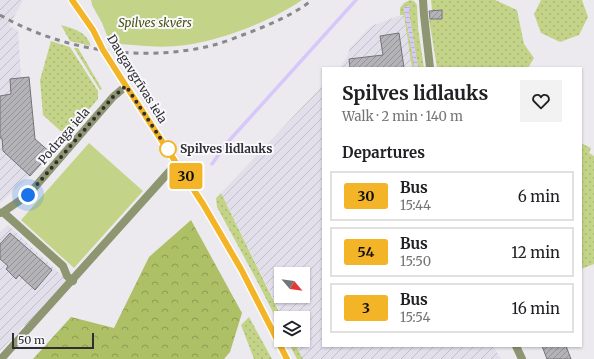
<!DOCTYPE html>
<meta charset="utf-8">
<style>
:root{--surface:#fff;--page:#f2f2f2;--text:#202124;--muted:#757577;--line:#e0e0e0}
body{margin:0;font-family:Merriweather,serif;background:var(--page);color:var(--text);height:100vh;display:flex;flex-direction:column;font-size:15px;white-space:nowrap}
*{box-sizing:border-box;margin:0}
p{font-size:13px;color:var(--muted)}
.icon{flex:none;width:22px;height:22px;fill:none;stroke:currentColor;stroke-width:2;stroke-linecap:round;stroke-linejoin:round}
.map{position:relative;flex:1;overflow:hidden}
.drawer{position:absolute;left:322px;top:67px;width:260px;height:280px;display:flex;flex-direction:column;background:var(--surface);border-radius:0px;box-shadow:0 1px 3px #0004}
.drawer>*{flex:none}
.badge{padding:0 8px;border-radius:3px;font-size:14px;line-height:26px}
.needle{width:26px;rotate:119deg}
.fabs{position:absolute;left:274px;top:267px;display:grid;gap:8px}
.fabs a{display:grid;place-items:center;width:36px;height:36px;border-radius:0px;background:var(--surface);box-shadow:0 1px 3px #0004;font-size:20px}
.scale{position:absolute;left:12px;bottom:10px;width:82px;box-sizing:border-box;padding-left:4px;border:2px solid #2f2f31;border-top:0;font-size:11px;line-height:14px;white-space:nowrap;color:#2f2f31;-webkit-text-stroke:3px #f9f8fd;paint-order:stroke}
.you{position:absolute;width:20px;height:20px;margin:-10px;border:3px solid #fff;border-radius:50%;background:#1a73e8;box-shadow:0 0 0 6px #1a73e833}
.map>.badge{position:absolute;translate:-50% -50%;box-shadow:0 0 0 2px #fff}
h2{padding:0 20px;font-size:15px;line-height:36px}
.round{display:grid;place-items:center;flex:none;width:42px;height:42px;border-radius:0px;background:var(--page)}
.overview{display:flex;align-items:center;justify-content:space-between;height:68px;padding:0 20px}
h1{font-size:19px;font-weight:700;line-height:30px}
ul{padding:0;list-style:none}
li{display:flex;align-items:center;gap:12px;height:50px;margin:0 8px 6px;padding:0 12px;border:2px solid var(--line);border-radius:0px}
li div{flex:1}
li b{display:block;font-size:15px}
li em{font-style:normal}
li .badge{min-width:44px;font-weight:700;text-align:center}
.map>svg:first-child{display:block}
.industrial{fill:url(#industrial-furrows);fill-rule:evenodd}
.grass{fill:url(#grass-dots)}
.forest{fill:url(#forest-crowns)}
.green{fill:#c3d489}
.water{fill:url(#water-rules)}
.lines{fill:none;stroke-linecap:round;stroke-linejoin:round}
.stream{stroke:#d6c8fb;stroke-width:3.5}
.building{fill:url(#building-hatch);stroke:#747377}
.minor{stroke:#8d9671;stroke-width:8}
.secondary{stroke:#616c35;stroke-width:8}
.rail{stroke:#89888b;stroke-width:3;stroke-dasharray:5 5;stroke-linecap:butt}
.line-casing{stroke:#fff;stroke-width:9}
.line{stroke:#f4b427;stroke-width:6}
.walk{stroke:#2f2f31;stroke-width:4;stroke-dasharray:0 7.2}
.stop-dot{fill:#fff;stroke:#f4b427;stroke-width:2}
.labels{text-anchor:middle;stroke-width:4;stroke-linejoin:round;paint-order:stroke}
.park-label{font-size:12px;font-style:italic;fill:#46510d;stroke:#f9f8fd}
.street-label{font-size:12px;fill:#2f2f31;stroke:#f9f8fd}
.stop-label{font-size:12px;font-weight:bold;fill:#2f2f31;stroke:#f9f8fd;text-anchor:start}
</style>
<div class="map">
<svg width="594" height="359" viewBox="0 0 594 359">
<defs>
<pattern id="industrial-furrows" width="10" height="10" patternUnits="userSpaceOnUse"><rect width="10" height="10" fill="#e2dfeb"/><path d="M-1 1l2-2M0 10L10 0M9 11l2-2" fill="none" stroke="#c2c0ca"/></pattern>
<pattern id="grass-dots" width="8" height="8" patternUnits="userSpaceOnUse"><rect width="8" height="8" fill="#c3d489"/><path d="M2 2h.1M6 6h.1" fill="none" stroke="#a8b677" stroke-width="1.8" stroke-linecap="round"/></pattern>
<pattern id="forest-crowns" width="20" height="18" patternUnits="userSpaceOnUse"><rect width="20" height="18" fill="#adc066"/><path d="M2 6a3 3 0 1 1 6 0M12 15a3 3 0 1 1 6 0" fill="none" stroke="#8d9c55"/></pattern>
<pattern id="water-rules" width="6" height="5" patternUnits="userSpaceOnUse"><rect width="6" height="5" fill="#d6c8fb"/><path d="M0 2.5h6" fill="none" stroke="#b8acd8"/></pattern>
<pattern id="building-hatch" width="6" height="6" patternUnits="userSpaceOnUse"><rect width="6" height="6" fill="#b4b3b8"/><path d="M-1 1l2-2M0 6l6-6M5 7l2-2" fill="none" stroke="#939296"/></pattern>
</defs>
<rect width="100%" height="100%" fill="#eceaef"/>
<!-- industrial -->
<path class="industrial" d="M0,0h23l-14,26 9,4 3,48 8,-1 6,62 16,14 -21,23 -30,27z
M404,14l8,54h-73l7,-9 4,-11 21,-22z
M323,85v261h170l8,13h-198l-9,-19h9v-22h-20l-62,-125zM281,274h22v22h-22z
M8,225l59,55 -40,47 -3,-2 -24,26v-119z"/>
<!-- grass -->
<path class="grass" d="M410,0l4,1 3,4 1,23 6,40h-6l-9,-54v-8l-5,1 11,61h-3l-8,-53h-4v-7l4,-5z
M431,0h64l22,10 7,34 10,14 -6,10h-91l-8,-49h13v-9l-10,1z
M541,0h41l6,17 -9,18 -19,7 -19,-9 -7,-19z
M61,25c13,4 25,6 30,21l-21,-5z
M51,41l19,6 28,44v8l-32,37 -23,-21 -3,-35z
M74,48h4l24,41 -2,1z
M581,143l10,5 -2,5 5,3v108l-13,5z
M221,193l61,125h-1v10l-25,-49 -39,-72 -1,-9z
M249,317l23,42h-18l-13,-34z
M287,340h6l10,19h-6z"/>
<!-- forest -->
<path class="forest" d="M191,220l51,93 -12,39 -6,7h-191l38,-42 43,11 35,-71z"/>
<!-- green -->
<path class="green" d="M91,0h211c-30,21 -81,40 -116,45 -26,4 -51,0 -76,-2l-8,-20 -10,-18z
M89,143l54,48 -69,77 -53,-48z"/>
<!-- water -->
<path class="water" d="M410,6l-1,9 9,53h-3l-11,-61z"/>
<g class="lines">
<!-- stream -->
<path class="stream" d="M212,164l15,-21 129,-143"/>
</g>
<!-- building -->
<path class="building" d="M442,10v9h-12l-1,-8z
M399,33l5,35h-54l-1,-9 34,-4 -3,-19z
M29,77l6,62 16,14 -21,23 -27,-25 -1,-13h-2v-42l11,-2 -1,-15z
M10,233l42,37 -17,20 -16,-15 -3,4 -10,-10 2,-3 -8,-7v-15z
M542,346h24l5,13h-24z"/>
<g class="lines">
<!-- minor -->
<path class="minor" d="M423,0l1,15 6,53
M3,212l60,54 4,10 6,5
M0,213l3,-1 25,-17 85,-98 13,-11
M516,346l6,13
M1,359l176,-196"/>
<!-- secondary -->
<path class="secondary" d="M72,0l21,30 10,20 23,36 77,118 38,65 46,90"/>
<!-- rail -->
<path class="rail" d="M0,15c63,36 143,48 214,30 11,-3 23,-8 34,-12 23,-9 45,-18 64,-33"/>
</g>
<g class="lines">
<!-- line casing -->
<g class="line-casing">
<path id="line" d="M72,0l21,30 10,20 23,36 77,118 38,65 46,90"/>
</g>
<!-- line -->
<use href="#line" class="line"/>
<!-- walk -->
<path class="walk" d="M28,195l85,-98 13,-11 42,64v-1"/>
</g>
<!-- markers -->
<circle class="stop-dot" cx="168" cy="149" r="8"/>
<g class="labels">
<!-- park labels -->
<g class="park-label">
<text x="155" y="27">Spilves skvērs</text>
</g>
<!-- street labels -->
<g class="street-label">
<text transform="translate(137 79) rotate(58)" y="4">Daugavgrīvas iela</text>
<text transform="translate(64 136) rotate(-49)" y="4">Podraga iela</text>
</g>
<!-- stop labels -->
<g class="stop-label">
<text x="180" y="153">Spilves lidlauks</text>
</g>
</g>
</svg>
<div class="fabs">
<a><svg class="needle" viewBox="-14 -14 28 28"><path d="M0-13l5 13h-10z" fill="#e53935"/><path d="M0 13l5-13h-10z" fill="#757577"/></svg></a>
<a><svg class="icon" aria-label="layers" viewBox="0 0 24 24"><path d="M12 4l9 5-9 5-9-5zM3 14l9 5 9-5"/></svg></a>
</div>
<div class="scale">50 m</div>
<div class="you" style="left:28px;top:195px"></div>
<b class="badge" style="left:186px;top:176px;background:#f4b427;color:#111">30</b>
<section class="drawer">
<div class="overview"><div><h1>Spilves lidlauks</h1><p>Walk · 2 min · 140 m</p></div><a class="round"><svg class="icon" aria-label="heart" viewBox="0 0 24 24"><path d="M12 20l-8-8c-3-5 5-10 8-4 3-6 11-1 8 4z"/></svg></a></div>
<h2>Departures</h2>
<ul>
<li><span class="badge" style="background:#f4b427;color:#111">30</span><div><b>Bus</b><p>15:44</p></div><em>6 min</em></li>
<li><span class="badge" style="background:#f4b427;color:#111">54</span><div><b>Bus</b><p>15:50</p></div><em>12 min</em></li>
<li><span class="badge" style="background:#f4b427;color:#111">3</span><div><b>Bus</b><p>15:54</p></div><em>16 min</em></li>
</ul>
</section>
</div>
